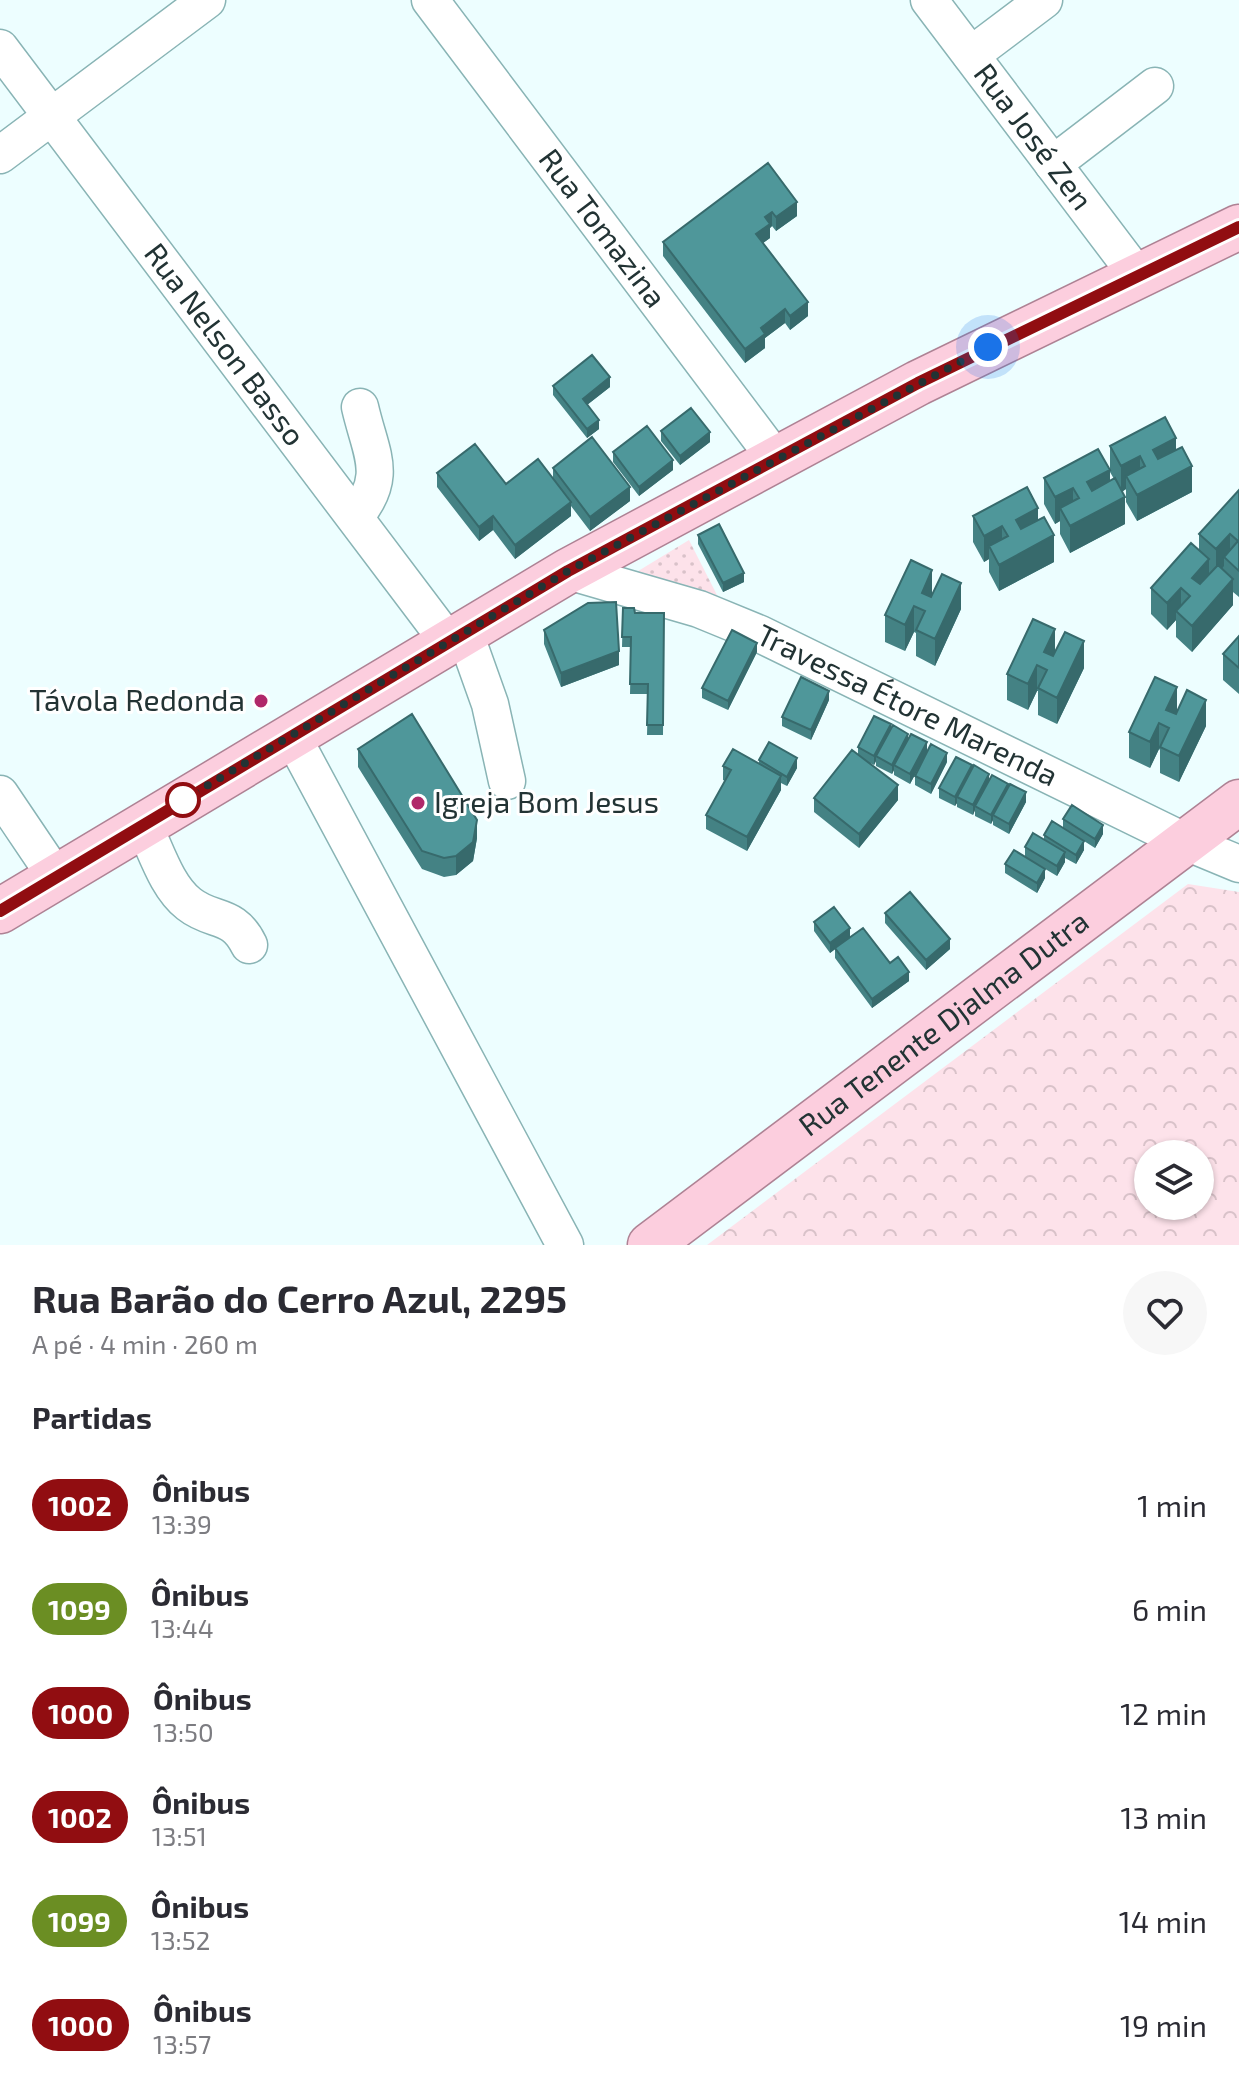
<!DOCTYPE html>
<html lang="pt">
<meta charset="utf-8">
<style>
:root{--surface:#fff;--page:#f7f7f7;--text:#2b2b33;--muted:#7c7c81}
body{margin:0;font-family:"Exo 2",sans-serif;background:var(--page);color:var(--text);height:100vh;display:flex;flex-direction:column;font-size:30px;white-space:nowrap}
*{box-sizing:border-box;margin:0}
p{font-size:26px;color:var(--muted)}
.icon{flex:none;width:44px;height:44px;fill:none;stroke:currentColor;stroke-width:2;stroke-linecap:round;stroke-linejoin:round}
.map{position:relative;height:1245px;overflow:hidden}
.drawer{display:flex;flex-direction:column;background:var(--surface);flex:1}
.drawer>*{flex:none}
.badge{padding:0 16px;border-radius:26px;font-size:28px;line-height:52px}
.fabs{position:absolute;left:1134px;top:1140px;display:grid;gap:16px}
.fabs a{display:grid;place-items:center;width:80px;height:80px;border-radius:50%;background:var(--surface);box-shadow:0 2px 6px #0004;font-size:40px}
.you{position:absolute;width:40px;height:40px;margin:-20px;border:6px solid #fff;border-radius:50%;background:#1a73e8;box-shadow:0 0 0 12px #1a73e833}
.map>.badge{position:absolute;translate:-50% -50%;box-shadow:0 0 0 4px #fff}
h2{padding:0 32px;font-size:30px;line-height:72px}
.round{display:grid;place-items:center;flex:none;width:84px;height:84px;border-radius:42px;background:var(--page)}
.headline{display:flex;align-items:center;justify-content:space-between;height:136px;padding:0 32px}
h1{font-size:38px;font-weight:700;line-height:60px}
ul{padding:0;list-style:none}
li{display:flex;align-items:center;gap:24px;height:104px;padding:0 32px}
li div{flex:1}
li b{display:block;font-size:30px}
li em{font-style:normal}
li .badge{min-width:88px;font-weight:700;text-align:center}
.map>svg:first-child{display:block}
.grass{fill:url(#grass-dots)}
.forest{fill:url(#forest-crowns);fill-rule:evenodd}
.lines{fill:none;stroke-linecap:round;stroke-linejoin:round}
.minor-casing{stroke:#89b4b5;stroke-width:39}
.major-casing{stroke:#ae8294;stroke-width:47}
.minor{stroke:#fff;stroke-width:36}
.major{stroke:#fccede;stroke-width:44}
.wall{fill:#448284}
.shaded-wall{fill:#376a6c}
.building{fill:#4f979a;stroke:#376a6c;stroke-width:2}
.line-casing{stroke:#fff;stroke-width:18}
.line{stroke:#910d11;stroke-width:12}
.walk{stroke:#223334;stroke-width:8;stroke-dasharray:0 14.4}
.poi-dot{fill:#b0286a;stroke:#fff;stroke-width:3}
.stop-dot{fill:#fff;stroke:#910d11;stroke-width:4}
.labels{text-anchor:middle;stroke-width:6;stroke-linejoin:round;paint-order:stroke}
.street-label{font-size:30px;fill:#223334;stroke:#fff}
.poi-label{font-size:30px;fill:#223334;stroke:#fff;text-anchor:end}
</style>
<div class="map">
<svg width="1239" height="1245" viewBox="0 0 1239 1245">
<defs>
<pattern id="grass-dots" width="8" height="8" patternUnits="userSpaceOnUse" patternTransform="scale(2)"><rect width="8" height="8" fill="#fde2ea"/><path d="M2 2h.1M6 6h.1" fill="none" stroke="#d9c2c9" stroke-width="1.8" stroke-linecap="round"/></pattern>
<pattern id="forest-crowns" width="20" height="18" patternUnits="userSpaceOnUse" patternTransform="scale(2)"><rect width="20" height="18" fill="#fde2ea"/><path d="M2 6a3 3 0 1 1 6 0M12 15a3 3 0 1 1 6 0" fill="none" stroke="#d9c2c9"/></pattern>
</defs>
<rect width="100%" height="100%" fill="#edfeff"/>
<!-- grass -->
<path class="grass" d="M689,540l30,59 -89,-23z"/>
<!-- forest -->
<path class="forest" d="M1188,884l51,8v353h-532zM1148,1154h52v52h-52z"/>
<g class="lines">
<!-- minor casing -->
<g class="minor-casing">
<g id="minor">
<path id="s1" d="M430,0l345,458"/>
<path id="s2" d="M929,0l208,275"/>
<path id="s3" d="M0,48l447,592"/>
<path d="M971,55l73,-55"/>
<path d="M0,155l207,-155"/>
<path d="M1053,164l102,-78"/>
<path d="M355,517c34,-41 16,-62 5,-110"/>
<path id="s4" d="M568,571l131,38 61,25 426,208 53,22"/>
<path d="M464,631l26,73 17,77"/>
<path d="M291,734l274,511"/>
<path d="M0,794l56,83"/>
<path d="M143,824c13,26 23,62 46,80 24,19 44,8 60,41"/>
</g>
</g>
<!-- major casing -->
<g class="major-casing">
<g id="major">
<path d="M0,911l568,-340 350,-188 321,-156"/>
<path id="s5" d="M650,1245l589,-443"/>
</g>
</g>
<!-- minor -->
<use href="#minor" class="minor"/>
<!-- major -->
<use href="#major" class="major"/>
</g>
<!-- wall -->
<path class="wall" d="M768,163l29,53 -21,15 -4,-5 -2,2v10l-7,5 45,73 -18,14 -5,-7 -20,15v10l-20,15 -82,-107v-14z
M553,386l57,1 -23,18 12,24 -12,9 -34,-43z
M661,431l49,11 -30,23 -19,-24z
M1110,446l66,4 16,42 -55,29 -11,-19v-13l-4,3 3,32 -55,29 -10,-19v-13l-5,3 -11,-20v-26l66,3 4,-2 -4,-7z
M613,452l60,18 -34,26 -26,-34z
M553,468l77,33 -40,30 -19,-25v10l-56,43 -22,-29 -14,11 -42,-54v-14l69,11 47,-6z
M1239,490v107l-6,-5v13l-41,47 -16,-15v-17l-9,10 -16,-16v-26l48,-39v-15z
M973,516l65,4 16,42 -55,29 -10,-19v-13l-5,3 -11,-20z
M698,535l46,47 -21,10 -25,-48z
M932,594l29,15 -26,57 -19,-10v-23l-2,-1 -9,19 -20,-9v-27z
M623,608l12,5h29l-1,122h-16l1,-41h-18l1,-47h-9z
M544,630l75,35 -58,22 -17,-43z
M1239,636v58l-16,-14v-26z
M757,652l-29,58 -26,-12v-10z
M1055,653l29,15 -27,56 -19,-9v-24h-1l-9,19 -21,-10v-26z
M829,700l-18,40 -29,-14v-9z
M1177,711l29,15 -27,56 -19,-9v-23l-1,-1 -9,19 -21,-10v-26z
M891,729l17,9 19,14 -17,32 -16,-9v-5l-2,4 -16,-8v-5l-2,4 -4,-2 28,37 -39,48 -45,-36v-14l44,-44v-7z
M358,749l119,89 -4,23 -17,14 -12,2 -22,-8 -64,-102z
M759,760l38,8 -10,18 -6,-3v7l-34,61 -41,-22v-14l19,-34 -2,-1v-14l36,-3z
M947,762l-16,32 -16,-9v-9z
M972,769l17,11 19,8 18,14 -17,32 -16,-9v-5l-2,4 -16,-8v-6l-2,5 -16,-8v-4l-2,3 -16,-8v-10z
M1063,819l40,15 -8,14 -11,-7v9l-8,14 -11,-6v4l-8,14 -30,-18 18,20 -8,15 -32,-20v-9l20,-7v-10l19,-7v-5l19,-7z
M885,913l65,36 -24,21 -41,-47z
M814,922l36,15 59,44 -37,27 -37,-50v-9l-5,4 -16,-22z"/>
<!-- shaded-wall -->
<path class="shaded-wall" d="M797,202v14l-21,15v-14z
M772,212v14l-2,2v10l-14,10v-14l9,-17z
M808,302v14l-18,14v-14z
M785,309v14l-20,15v10l-20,15v-14l16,-21z
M610,377v10l-27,21v-9z
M599,420v9l-12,9v-9z
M710,432v10l-30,23v-9z
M1176,438v27l-23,11v-26z
M1140,456v26l-14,-6v13l-5,3v-26z
M673,460v10l-34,26v-9z
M1192,466v26l-55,29v-26z
M1110,470v26l-23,12v-26z
M630,487v14l-40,30v-14z
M1073,488v26l-13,-6v13l-5,3v-27z
M1125,497v27l-55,29v-27z
M571,502v14l-56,43v-14z
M1038,508v26l-22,12v-26z
M493,516v14l-14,11v-14z
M1002,526v26l-13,-6v13l-5,3v-26z
M1230,534v26l-6,-3v9l-8,10v-27z
M1054,535v27l-55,29v-26z
M1209,559v26l-17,19v-26z
M932,570v27l-7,16 -3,-20z
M744,573v9l-21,10v-9z
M1233,579v26l-41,47v-26z
M961,583v26l-26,57v-27z
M1181,588v26l-5,-3v9l-9,10v-27z
M914,606v26l-9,19v-26z
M1055,629v26l-8,17 -3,-20z
M1084,641v27l-27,56v-26z
M757,643v9l-29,58v-9z
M619,651v14l-58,22v-14z
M1037,665v26l-9,19v-26z
M1177,687v26l-8,17 -3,-20z
M829,691v9l-18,40v-10z
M1206,700v26l-27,56v-26z
M1159,723v26l-9,19v-26z
M891,724v10l-15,22v5l-2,4v-9z
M908,734v9l-14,22v5l-2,4v-9z
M927,742v10l-17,32v-10z
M947,753v9l-16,32v-10z
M797,758v10l-10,18v-9z
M972,765v10l-15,22v6l-2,3v-9z
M989,774v10l-14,22v4l-2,5v-10z
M781,776v14l-34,61v-14z
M1008,784v9l-15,22v5l-2,4v-9z
M898,785v15l-39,48v-14z
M1026,792v10l-17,32v-10z
M477,820v18l-4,23 -17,14v-19z
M1103,825v9l-8,14v-9z
M1084,841v9l-8,14v-9z
M1065,852v10l-8,14v-10z
M1045,869v9l-8,15v-10z
M850,928v10l-20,15v-10z
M950,939v10l-24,21v-10z
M909,972v9l-37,27v-9z"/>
<!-- building -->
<path class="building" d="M768,163l29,39 -21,15 -4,-5 -7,5 5,7 -14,10 52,68 -18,14 -5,-7 -24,19 4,6 -20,15 -82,-107z
M592,355l18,22 -27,22 16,21 -12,9 -34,-43z
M691,408l19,24 -30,24 -19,-25z
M1165,417l11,21 -23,12 5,9 24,-12 10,19 -55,29 -11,-19 19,-10 -5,-10 -19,10 -11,-20z
M647,426l26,34 -34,27 -26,-35z
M592,437l38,50 -40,30 -37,-49z
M475,444l31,40 32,-25 33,43 -56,43 -22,-29 -14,11 -42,-54z
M1098,449l12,21 -23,12 5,9 23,-13 10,19 -55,29 -10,-18 19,-10 -6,-10 -18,9 -11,-19z
M1027,487l11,21 -22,12 5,9 23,-12 10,18 -55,30 -10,-19 19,-10 -6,-10 -18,10 -11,-20z
M1239,490v81l-15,-14 14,-16 -8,-7 -14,15 -17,-15z
M719,524l25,49 -21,10 -25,-48z
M1191,543l18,16 -17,19 8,6 18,-19 15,14 -41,47 -16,-15 14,-15 -9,-8 -14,15 -16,-15z
M911,560l21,10 -10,23 9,4 11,-23 19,9 -26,56 -19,-9 9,-19 -11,-5 -9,19 -20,-10z
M616,602l3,49 -58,22 -17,-43 44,-27z
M623,608h11l1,5h29l-1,112h-16l1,-41h-18l1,-47h-9z
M1033,619l22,10 -11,23 9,4 12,-24 19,9 -27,57 -19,-10 9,-18 -10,-5 -9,19 -21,-10z
M732,630l25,13 -29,58 -26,-13z
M1239,636v32l-16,-14z
M801,677l28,14 -18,39 -29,-13z
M1155,677l22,10 -11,23 10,4 11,-24 19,10 -27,56 -19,-9 9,-19 -10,-5 -9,19 -21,-10z
M412,714l65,106 -4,22 -17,14 -12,2 -22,-7 -64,-102z
M874,716l17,8 -17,32 -16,-9z
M893,725l15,9 -16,31 -16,-9z
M911,734l16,8 -17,32 -16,-9z
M769,742l28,16 -10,19 -28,-17z
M931,744l16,9 -16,31 -16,-8z
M733,749l48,27 -34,61 -41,-22 25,-45 -8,-4z
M852,750l46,35 -39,49 -45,-36z
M956,757l16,8 -17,32 -16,-9z
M974,765l15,9 -16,31 -16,-8z
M992,775l16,9 -17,31 -16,-9z
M1010,784l16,8 -17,32 -16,-9z
M1072,805l31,20 -8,14 -32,-20z
M1052,821l32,20 -8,14 -32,-20z
M1033,833l32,19 -8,14 -32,-19z
M1014,850l31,19 -8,14 -32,-19z
M910,892l40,47 -24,21 -41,-47z
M834,907l16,21 -20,15 -16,-21z
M863,928l27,35 8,-6 11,15 -37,27 -37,-51z"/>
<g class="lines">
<!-- line casing -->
<g class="line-casing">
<path id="line" d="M0,911l568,-340 350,-188 321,-156"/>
</g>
<!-- line -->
<use href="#line" class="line"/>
<!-- walk -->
<path class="walk" d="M183,800l385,-229 420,-224"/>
</g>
<!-- markers -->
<g class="poi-dot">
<circle cx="261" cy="701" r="8"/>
<circle cx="418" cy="803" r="8"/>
</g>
<circle class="stop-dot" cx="183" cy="800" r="16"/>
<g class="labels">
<!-- street labels -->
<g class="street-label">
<text dy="10" stroke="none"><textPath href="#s2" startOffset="172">Rua José Zen</textPath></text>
<text dy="10" stroke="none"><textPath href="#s1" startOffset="286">Rua Tomazina</textPath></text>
<text dy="10" stroke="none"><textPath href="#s3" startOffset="372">Rua Nelson Basso</textPath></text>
<text dy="10" stroke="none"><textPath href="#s4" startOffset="366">Travessa Étore Marenda</textPath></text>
<text dy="10" stroke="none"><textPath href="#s5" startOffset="368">Rua Tenente Djalma Dutra</textPath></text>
</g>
<!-- poi labels -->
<g class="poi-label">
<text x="245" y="711">Távola Redonda</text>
<text x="434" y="813" text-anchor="start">Igreja Bom Jesus</text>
</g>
</g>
</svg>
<div class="fabs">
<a><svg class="icon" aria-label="layers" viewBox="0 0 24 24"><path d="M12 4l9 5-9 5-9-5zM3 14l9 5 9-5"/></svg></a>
</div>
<div class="you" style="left:988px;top:347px"></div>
</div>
<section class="drawer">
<div class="headline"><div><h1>Rua Barão do Cerro Azul, 2295</h1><p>A pé · 4 min · 260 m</p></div><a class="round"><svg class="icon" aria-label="heart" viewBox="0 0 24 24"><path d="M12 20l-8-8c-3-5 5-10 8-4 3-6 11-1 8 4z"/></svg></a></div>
<h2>Partidas</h2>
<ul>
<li><span class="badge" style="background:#910d11;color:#fff">1002</span><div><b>Ônibus</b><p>13:39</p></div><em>1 min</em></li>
<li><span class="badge" style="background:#6b8e23;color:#fff">1099</span><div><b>Ônibus</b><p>13:44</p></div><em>6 min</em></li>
<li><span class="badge" style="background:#910d11;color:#fff">1000</span><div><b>Ônibus</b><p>13:50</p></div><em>12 min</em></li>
<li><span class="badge" style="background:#910d11;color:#fff">1002</span><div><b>Ônibus</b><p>13:51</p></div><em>13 min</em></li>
<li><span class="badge" style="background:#6b8e23;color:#fff">1099</span><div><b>Ônibus</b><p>13:52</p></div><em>14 min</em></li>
<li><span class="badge" style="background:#910d11;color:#fff">1000</span><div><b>Ônibus</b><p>13:57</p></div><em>19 min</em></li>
</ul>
</section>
